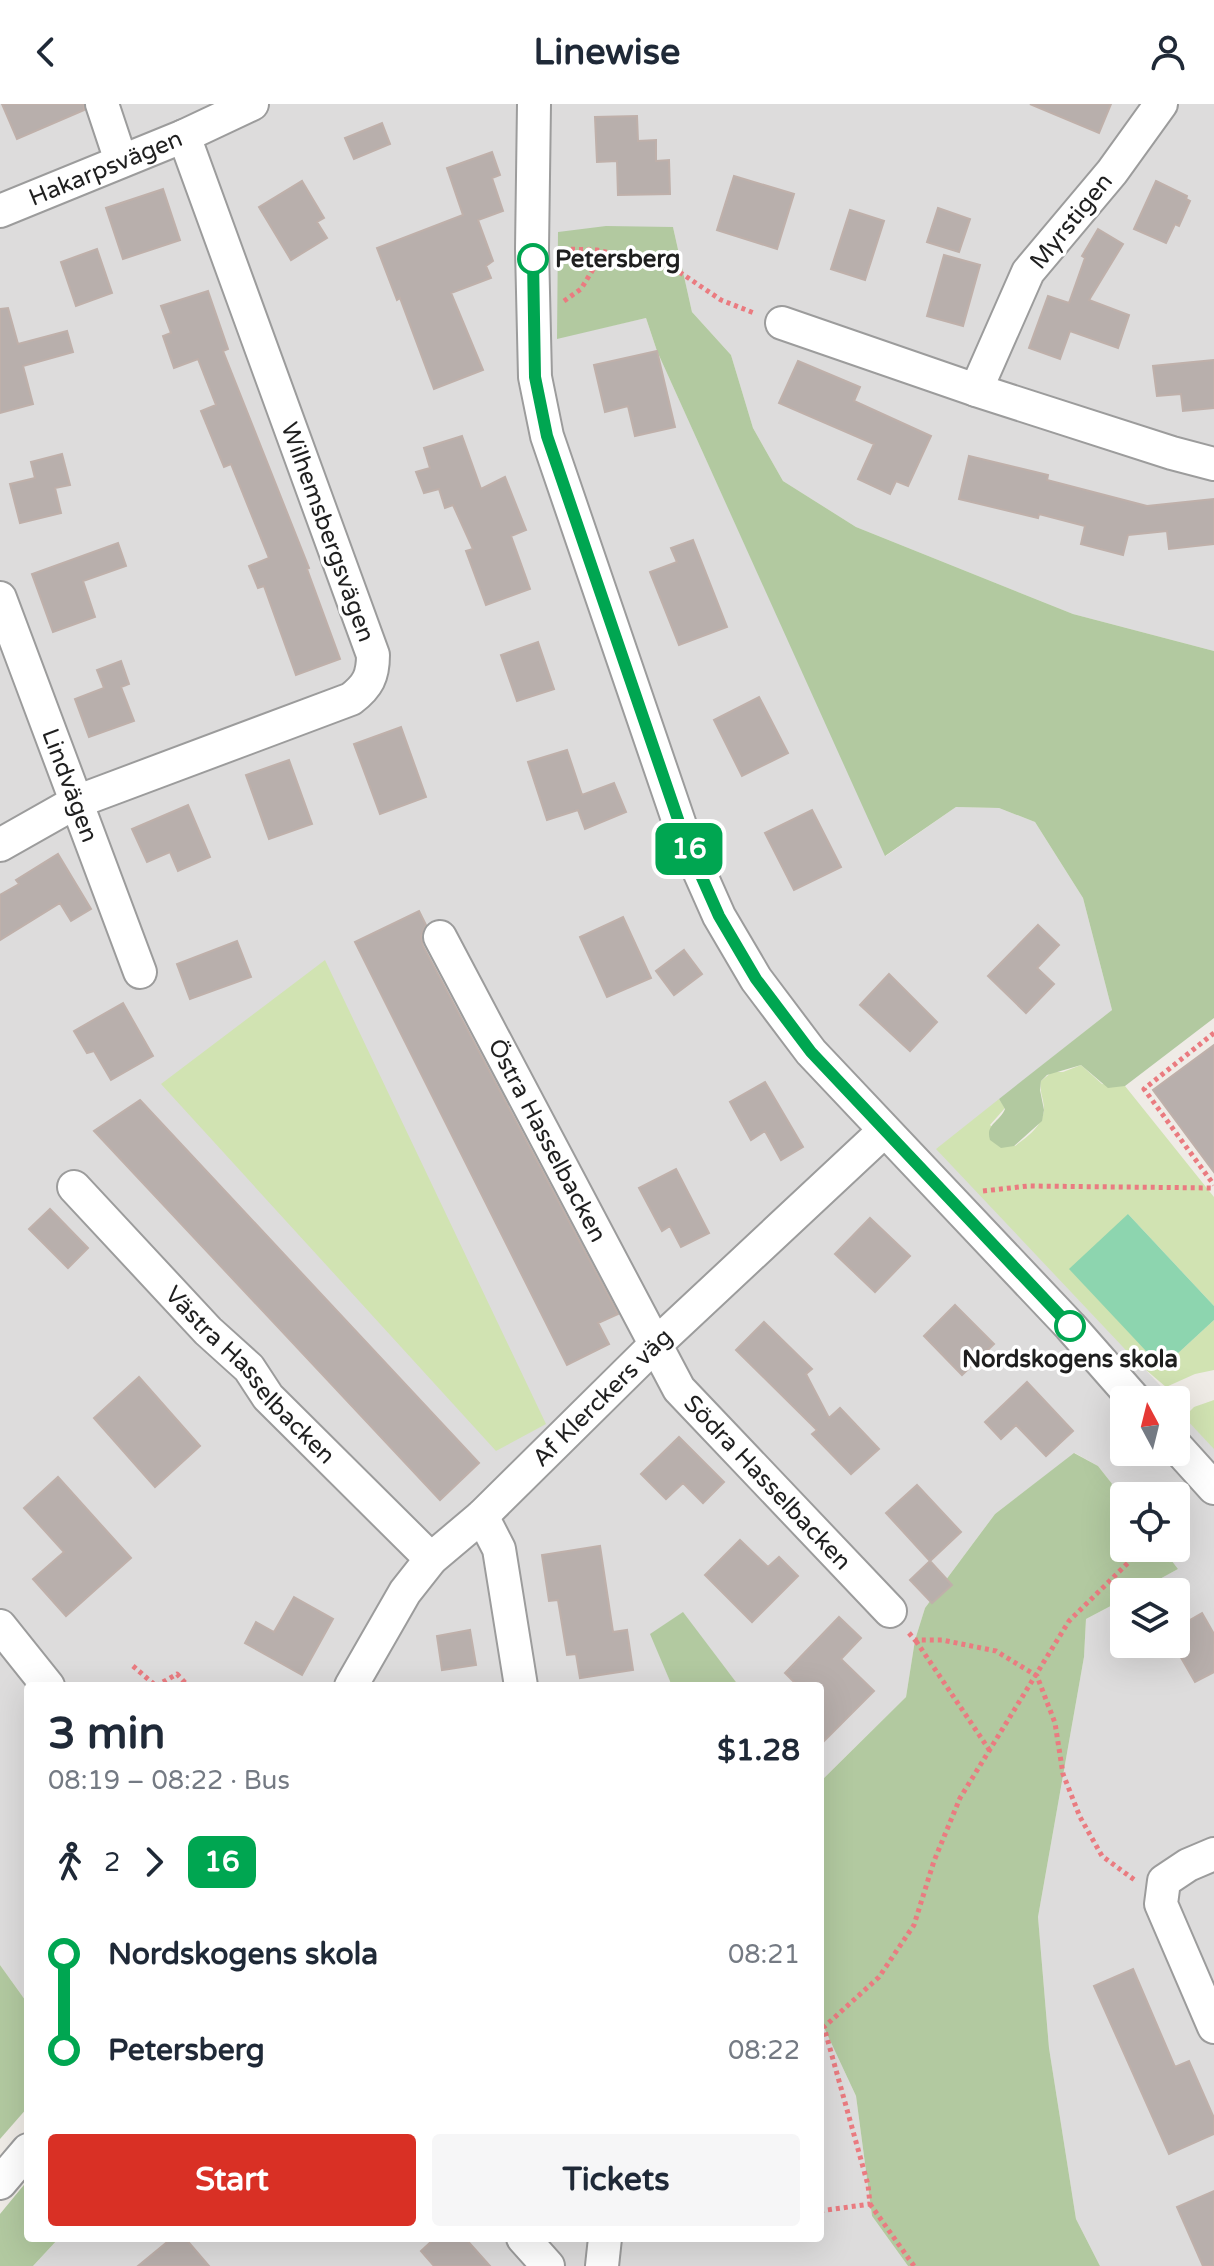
<!DOCTYPE html>
<meta charset="utf-8">
<style>
:root{--surface:#fff;--page:#f6f6f7;--text:#1f2937;--muted:#747a83;--accent:#d93025}
body{margin:0;font-family:"Varela Round",sans-serif;background:var(--page);color:var(--text);height:100vh;display:flex;flex-direction:column;font-size:30px;white-space:nowrap}
*{box-sizing:border-box;margin:0}
p{font-size:26px;color:var(--muted)}
.icon{flex:none;width:44px;height:44px;fill:none;stroke:currentColor;stroke-width:2;stroke-linecap:round;stroke-linejoin:round}
.map{position:relative;flex:1;overflow:hidden}
.details{position:absolute;left:24px;top:1578px;width:800px;height:560px;display:flex;flex-direction:column;background:var(--surface);border-radius:8px;box-shadow:0 8px 32px #0002}
.details>*{flex:none}
.badge{padding:0 16px;border-radius:12px;font-size:28px;line-height:52px}
.needle{width:52px;rotate:353deg}
.fabs{position:absolute;left:1110px;top:1282px;display:grid;gap:16px}
.fabs a{display:grid;place-items:center;width:80px;height:80px;border-radius:8px;background:var(--surface);box-shadow:0 8px 32px #0002;font-size:40px}
.map>.badge{position:absolute;translate:-50% -50%;box-shadow:0 0 0 4px #fff}
.legs{display:flex;align-items:center;gap:12px;height:88px;padding:0 24px;font-size:26px}
.legs p{margin-inline-start:auto}
.head{display:flex;align-items:center;justify-content:space-between;height:136px;padding:0 24px}
h1{font-size:44px;font-weight:800;line-height:60px}
.action{display:flex;gap:16px;margin-top:auto;padding:16px 24px}
.action a{flex:1;height:92px;border-radius:8px;background:var(--accent);color:#fff;font-size:32px;font-weight:800;line-height:92px;text-align:center}
.action a+a{background:var(--page);color:var(--text)}
ul{padding:0 24px;list-style:none}
li{display:flex;align-items:center;gap:28px;height:96px;font-size:30px}
li i{display:grid;place-items:center;width:12px;height:100%;margin:0 10px;background:currentColor}
li i::after{content:'';width:20px;height:20px;margin:-10px;border:6px solid;border-radius:50%;background:var(--surface)}
li p{margin-inline-start:auto}
li:first-child i{background:linear-gradient(#0000 50%,currentColor 0)}
li:last-child i{background:linear-gradient(currentColor 50%,#0000 0)}
header{display:flex;justify-content:space-between;align-items:center;height:104px;padding:0 24px;background:var(--surface);font-size:36px;font-weight:800}
.map>svg:first-child{display:block}
.residential{fill:#dddcdc}
.grass{fill:#d1e3b2}
.forest{fill:#b2c9a0}
.pitch{fill:#8dd5af}
.building{fill:#b8afac;stroke:#bfb0aa;stroke-width:2}
.lines{fill:none;stroke-linecap:round;stroke-linejoin:round}
.minor-casing{stroke:#9c9c9c;stroke-width:36}
.path{stroke:#ea7b80;stroke-width:5;stroke-dasharray:4 4;stroke-linecap:butt}
.minor{stroke:#fff;stroke-width:32}
.line-1-casing{stroke:#fff;stroke-width:18}
.line-1{stroke:#00a651;stroke-width:12}
.stop-1-dot{fill:#fff;stroke:#00a651;stroke-width:4}
.labels{text-anchor:middle;stroke-width:7;stroke-linejoin:round;paint-order:stroke}
.street-label{font-size:24px;fill:#1f1f1f;stroke:#fff}
.stop-label{font-size:24px;font-weight:bold;fill:#1f1f1f;stroke:#fff;text-anchor:start}
</style>
<header><svg class="icon" aria-label="back" viewBox="0 0 24 24"><path d="M15 5l-7 7 7 7"/></svg>Linewise<svg class="icon" aria-label="person" viewBox="0 0 24 24"><circle cx="12" cy="8" r="4"/><path d="M4 21q1-7 8-7t8 7"/></svg></header>
<div class="map">
<svg width="1214" height="2162" viewBox="0 0 1214 2162">
<rect width="100%" height="100%" fill="#efebe6"/>
<!-- residential -->
<path class="residential" d="M0,0h1214v547l-141,-37 -217,-87 -73,-46 -30,-53 -22,-73 -39,-43 -19,-85 -116,111 89,-20 11,33 229,505 70,-49 43,1 36,14 48,76 29,112 -175,139 237,251h-50v52h52v-49l38,40v823h-114l-24,-47 -27,-171 -11,-131 46,-260 2,-38 38,-20v45h52v-52h-40l42,-23 -16,-21h14v-52h-52v3l-26,-33 -23,-13 -80,61 -70,94 -10,32 -9,57 -86,85v-96h-81l-56,-73 -32,21 21,52h-644v318l-28,-39z
M820,1915l36,77 16,120 36,50h-875l26,-28h761z"/>
<!-- grass -->
<path class="grass" d="M325,856l221,464 -50,27 -335,-367z
M1081,961l21,19 23,2 89,111v109l-86,-92 34,154 52,-48v50l-19,4 -29,13 -27,-23 -203,-215 63,-50 6,9 -15,17 25,21c12,-9 28,-20 29,-37 0,-10 -5,-17 -3,-28l11,-9h11z
M1214,1296v49l-30,-32 10,-10z"/>
<!-- forest -->
<path class="forest" d="M606,122l67,1 19,85 39,43 22,73 30,53 73,46 217,87 141,37v367l-89,68 -17,2 -27,-23 -34,10 -6,6 -1,9 4,20 -2,11 -28,25 -13,2 -11,-8c-5,-16 10,-18 15,-31l-6,-10 113,-89 -29,-112 -48,-76 -36,-14 -43,-1 -71,49 -228,-505 -11,-33 -89,21 1,-107z
M1074,1349l24,13 26,33v49h38l16,21 -42,23h-12v7l-38,20 -2,38 -46,260 11,131 27,171 24,47h-192l-36,-50 -16,-120 -36,-77v-237l86,-85 9,-57 10,-32 70,-94z
M683,1508l56,74h-67l-22,-52z
M0,1861l28,39v103l-28,32z
M28,2076v58h31l-26,28h-33v-52z"/>
<!-- pitch -->
<path class="pitch" d="M1128,1110l86,92v14l-52,48 -93,-99z"/>
<!-- building -->
<path class="building" d="M2,0h82v6l-67,29z
M1030,0h81l-12,29z
M637,12l1,25 18,-1v21l13,-1 1,34 -52,1 -1,-34 -20,1 -2,-45z
M382,19l8,21 -36,15 -9,-21z
M492,48l8,23 -8,3 11,33 -25,9 15,41 -7,5 5,12 -40,15 32,77 -49,19 -34,-91 -3,2 -20,-52 86,-33 -16,-47z
M734,72l60,18 -17,55 -60,-19z
M302,77l22,37 -7,4 10,16 -36,22 -32,-53z
M1156,77l31,15 -1,3 4,2 -11,25 -4,-2 -9,19 -32,-14z
M163,85l17,51 -57,19 -17,-51z
M938,104l32,11 -11,33 -32,-10z
M850,106l34,11 -19,59 -34,-11z
M1098,125l25,15 -34,56 40,15 -11,33 -48,-17 -10,28 -31,-11 19,-52 21,7 16,-45 -3,-2z
M97,145l15,44 -36,13 -15,-44z
M944,151l36,10 -17,61 -36,-10z
M208,187l20,58 -5,2 86,217 -2,1 33,90 -44,16 -32,-89 -6,2 -9,-22 20,-8 -38,-94 -7,3 -23,-56 15,-6 -18,-46 -24,9 -11,-32 8,-3 -10,-27z
M8,204l10,36 49,-13 6,21 -50,14 10,38 -33,9v-104z
M657,247l18,76 -40,9 -7,-30 -23,6 -11,-47z
M1214,256v48l-31,3 -2,-17 -24,2 -4,-30z
M798,257l62,26 -6,14 77,35 -23,50 -12,-5 -6,13 -32,-15 16,-35 -95,-41z
M462,332l19,53 24,-12 21,53 -15,6 19,53 -44,16 -20,-54 7,-2 -20,-44 -8,3 -6,-19 -15,4 -8,-21 14,-4 -6,-20z
M62,350l8,31 -15,3 6,25 -41,10 -10,-39 25,-6 -4,-16z
M969,352l79,19 -1,5 100,26 67,-7v45l-45,5 -2,-18 -39,4 -5,20 -42,-11 4,-18 -46,-12 -1,4 -79,-19z
M693,436l34,87 -48,18 -29,-73 27,-10 -6,-14z
M118,439l8,23 -43,15 12,36 -42,15 -21,-58z
M538,538l16,47 -37,12 -16,-46z
M121,557l8,23 -8,3 13,34 -45,16 -14,-38 29,-11 -7,-18z
M759,593l29,56 -46,23 -28,-56z
M401,623l25,70 -46,17 -26,-70z
M567,646l15,45 32,-12 12,29 -41,17 -7,-19 -31,10 -19,-58z
M289,656l23,64 -43,15 -23,-64z
M188,701l22,52 -32,14 -8,-19 -23,10 -15,-33z
M812,706l29,57 -47,23 -29,-57z
M58,750l33,55 -20,12 -11,-18 -60,37v-45l19,-11 -3,-4z
M419,807l7,14 -5,11 2,10 195,368 -20,9 11,21 -42,21 -212,-423z
M623,813l28,61 -44,19 -27,-60z
M1038,821l21,20 -22,23 17,16 -28,29 -38,-37z
M237,837l14,36 -61,22 -13,-35z
M684,846l18,24 -28,21 -18,-24z
M889,870l48,48 -27,29 -50,-46z
M123,899l30,53 -42,24 -17,-29 -7,2 -13,-22z
M1214,941v127l-61,-82z
M765,978l38,65 -22,13 -16,-29 -14,9 -21,-38z
M140,996l339,363 -39,37 -346,-369z
M676,1065l33,64 -28,14 -11,-21 -8,5 -23,-43z
M50,1105l38,39 -20,20 -39,-39z
M870,1114l40,38 -35,36 -40,-38z
M955,1201l39,39 -32,31 -38,-39z
M764,1218l48,47 -6,5 23,44 11,-10 39,41 -28,25 -39,-40 5,-4 -81,-80z
M139,1273l61,69 -45,41 -61,-69z
M1027,1278l46,49 -27,25 -30,-31 -15,14 -16,-17z
M679,1333l45,45 -21,21 -20,-20 -17,16 -25,-25z
M58,1373l73,81 -65,58 -33,-37 31,-27 -40,-44z
M917,1381l44,47 -31,29 -44,-48z
M740,1436l28,27 11,-10 19,19 -46,46 -47,-47z
M600,1442l13,86 14,-2 6,40 -53,8 -4,-24 -9,1 -9,-55 -9,1 -7,-46z
M930,1457l22,24 -20,18 -22,-23z
M294,1493l39,22 -31,56 -57,-32 11,-21 18,10z
M1202,1509l12,21v38l-19,10 -19,-33v-21z
M839,1513l22,21 -20,21 33,32 -54,54v-59h-22l-13,-13z
M470,1526l6,35 -34,5 -5,-34z
M1133,1865l42,98 14,-6 25,57v16l-45,20 -75,-168z
M1214,2087v75h-11l-26,-59z
M172,2134h13l24,28h-71z
M435,2134h30l25,28h-56l-13,-15z"/>
<g class="lines">
<!-- minor casing -->
<g class="minor-casing">
<g id="minor">
<path d="M102,0l19,57"/>
<path d="M534,0l-2,145 3,128 12,59 137,401 35,79 37,63 55,73 259,274 65,74"/>
<path d="M1161,0l-49,68 -84,100 -52,118 196,63 42,11"/>
<path id="s1" d="M0,107l184,-75 68,-32"/>
<path d="M782,219l194,67"/>
<path id="s2" d="M0,494l140,374"/>
<path d="M0,741l76,-43 275,-103c17,-13 22,-23 22,-44l-189,-519"/>
<path id="s3" d="M440,833l239,452 211,222"/>
<path id="s4" d="M74,1083l134,144 41,37 19,29 163,162"/>
<path d="M1176,1342l38,42"/>
<path d="M482,1412l17,33 22,137"/>
<path d="M0,1522l48,60"/>
<path id="s5" d="M351,1582l54,-94 26,-33 51,-43 173,-171 229,-214"/>
<path d="M1214,1750l-26,11 -24,16 -3,23 53,123"/>
<path d="M0,2079l28,-33"/>
<path d="M523,2134l25,28"/>
<path d="M602,2162l3,-28"/>
</g>
</g>
<!-- path -->
<path class="path" d="M563,145l34,1 75,17 49,33 33,13
M564,197l17,-12 14,-23 13,-13
M1214,929l-70,56 70,96
M983,1087l45,-5 186,2
M909,1529l6,7h27l54,11 41,25 18,47 8,51 17,43 22,39 34,25
M916,1537l74,110
M133,1562l23,20
M156,1582l21,-12 11,12
M870,2100l44,62
M820,2107l50,-7 -2,-19 -44,-158 55,-50 35,-52 20,-64 26,-63 109,-177 74,-73"/>
<!-- minor -->
<use href="#minor" class="minor"/>
</g>
<g class="lines">
<!-- line-1 casing -->
<g class="line-1-casing">
<path id="line-1" d="M533,155l2,118 12,59 137,401 35,79 37,63 55,73 259,274"/>
</g>
<!-- line-1 -->
<use href="#line-1" class="line-1"/>
</g>
<!-- markers -->
<g class="stop-1-dot">
<circle cx="533" cy="155" r="14"/>
<circle cx="1070" cy="1222" r="14"/>
</g>
<g class="labels">
<!-- street labels -->
<g class="street-label">
<text dy="8" stroke="none"><textPath href="#s1" startOffset="114">Hakarpsvägen</textPath></text>
<text transform="translate(1071 117) rotate(-51)" y="8">Myrstigen</text>
<text transform="translate(328 428) rotate(70)" y="8">Wilhemsbergsvägen</text>
<text dy="8" stroke="none"><textPath href="#s2" startOffset="200">Lindvägen</textPath></text>
<text dy="8" stroke="none"><textPath href="#s3" startOffset="230">Östra Hasselbacken</textPath></text>
<text dy="8" stroke="none"><textPath href="#s4" startOffset="258">Västra Hasselbacken</textPath></text>
<text dy="8" stroke="none"><textPath href="#s5" startOffset="386">Af Klerckers väg</textPath></text>
<text dy="8" stroke="none"><textPath href="#s3" startOffset="640">Södra Hasselbacken</textPath></text>
</g>
<!-- stop labels -->
<g class="stop-label">
<text x="555" y="163">Petersberg</text>
<text x="1070" y="1263" text-anchor="middle">Nordskogens skola</text>
</g>
</g>
</svg>
<div class="fabs">
<a><svg class="needle" viewBox="-14 -14 28 28"><path d="M0-13l5 13h-10z" fill="#e53935"/><path d="M0 13l5-13h-10z" fill="#747a83"/></svg></a>
<a><svg class="icon" aria-label="locate" viewBox="0 0 24 24"><circle cx="12" cy="12" r="6"/><path d="M12 2v4M12 18v4M2 12h4M18 12h4"/></svg></a>
<a><svg class="icon" aria-label="layers" viewBox="0 0 24 24"><path d="M12 4l9 5-9 5-9-5zM3 14l9 5 9-5"/></svg></a>
</div>
<b class="badge" style="left:689px;top:745px;background:#00a651;color:#fff">16</b>
<section class="details">
<div class="head"><div><h1>3 min</h1><p>08:19 – 08:22 · Bus</p></div><b>$1.28</b></div>
<div class="legs"><svg class="icon" aria-label="walk" viewBox="0 0 24 24"><circle cx="13" cy="4" r="2"/><path d="M13 8l-2 6 4 7M11 14l-3 7M7 12l3-4h3l4 4"/></svg>2<svg class="icon" aria-label="forward" viewBox="0 0 24 24"><path d="M9 5l7 7-7 7"/></svg><b class="badge" style="background:#00a651;color:#fff">16</b></div>
<ul>
<li><i style="color:#00a651"></i><b>Nordskogens skola</b><p>08:21</p></li>
<li><i style="color:#00a651"></i><b>Petersberg</b><p>08:22</p></li>
</ul>
<div class="action"><a>Start</a><a>Tickets</a></div>
</section>
</div>
